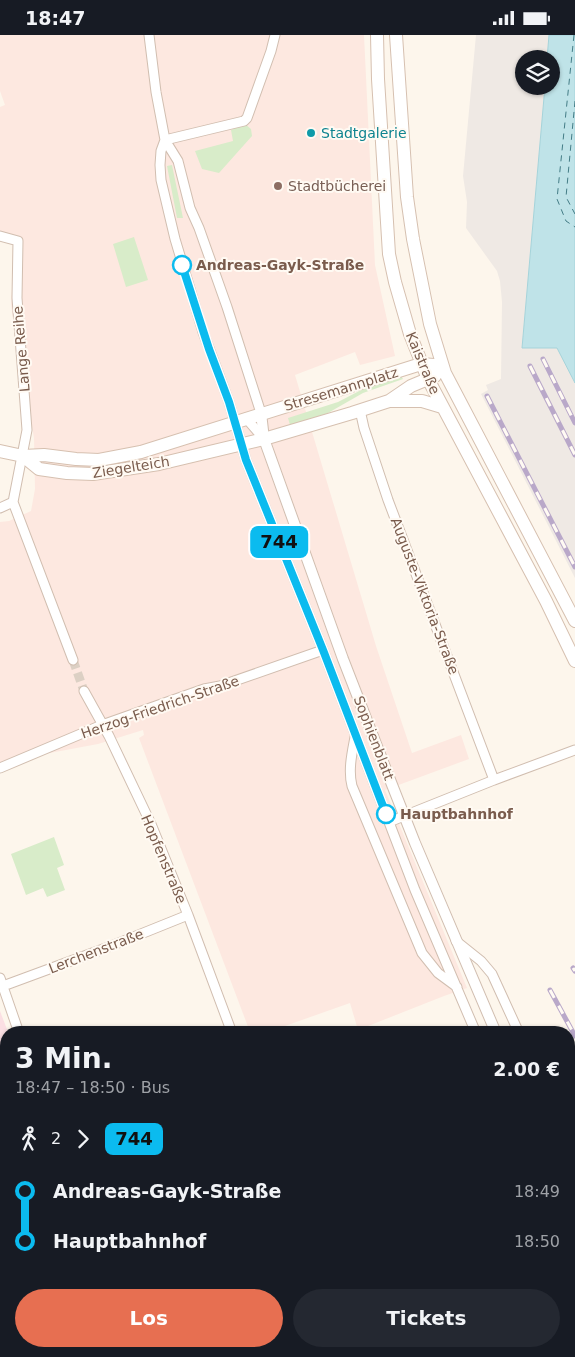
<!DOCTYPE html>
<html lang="de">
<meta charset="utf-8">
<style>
:root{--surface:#171b24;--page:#242831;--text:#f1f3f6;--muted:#9ea1a6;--accent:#e76f51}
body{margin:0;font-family:"DejaVu Sans",sans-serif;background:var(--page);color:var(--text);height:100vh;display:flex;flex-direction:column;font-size:19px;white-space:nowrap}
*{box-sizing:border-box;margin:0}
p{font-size:16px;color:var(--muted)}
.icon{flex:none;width:28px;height:28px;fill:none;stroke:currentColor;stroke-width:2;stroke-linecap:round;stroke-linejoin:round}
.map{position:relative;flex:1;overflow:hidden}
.side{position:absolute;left:0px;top:991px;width:575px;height:331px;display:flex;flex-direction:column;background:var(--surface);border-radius:20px 20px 0 0;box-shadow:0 1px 4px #0004}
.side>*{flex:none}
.badge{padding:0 10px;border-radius:8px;font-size:18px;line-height:32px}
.buttons{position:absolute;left:515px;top:15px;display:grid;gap:10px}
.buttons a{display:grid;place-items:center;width:45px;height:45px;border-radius:50%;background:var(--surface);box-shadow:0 1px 4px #0004;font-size:25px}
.map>.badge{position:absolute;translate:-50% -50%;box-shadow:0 0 0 2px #fff}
.legs{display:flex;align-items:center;gap:8px;height:55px;padding:0 15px;font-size:16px}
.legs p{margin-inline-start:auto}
.headline{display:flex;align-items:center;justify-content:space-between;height:85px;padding:0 15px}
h1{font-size:28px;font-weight:600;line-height:38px}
.action{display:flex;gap:10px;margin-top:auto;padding:10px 15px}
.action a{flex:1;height:58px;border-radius:30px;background:var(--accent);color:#fff;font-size:20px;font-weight:600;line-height:58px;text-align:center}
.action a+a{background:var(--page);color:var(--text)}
ul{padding:0 15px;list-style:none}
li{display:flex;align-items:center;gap:18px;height:50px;font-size:19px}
li i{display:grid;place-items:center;width:8px;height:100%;margin:0 6px;background:currentColor}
li i::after{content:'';width:12px;height:12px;margin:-6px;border:4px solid;border-radius:50%;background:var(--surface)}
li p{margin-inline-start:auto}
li:first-child i{background:linear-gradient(#0000 50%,currentColor 0)}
li:last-child i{background:linear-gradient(currentColor 50%,#0000 0)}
.status{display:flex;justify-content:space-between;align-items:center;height:35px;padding:0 25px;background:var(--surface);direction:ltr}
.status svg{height:14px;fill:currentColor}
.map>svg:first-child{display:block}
.commercial{fill:#fde8e0}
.industrial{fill:#efe9e4}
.medical{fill:#fbdfe3}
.green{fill:#d8ecc9}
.water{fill:#bfe3e8;stroke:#a5d3da}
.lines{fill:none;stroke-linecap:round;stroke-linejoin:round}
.ferry{stroke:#437c86;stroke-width:1;stroke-dasharray:6 5;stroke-linecap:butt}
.minor-tunnel{stroke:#dcd0c4;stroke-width:9;stroke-dasharray:9 4.5;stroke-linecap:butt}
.minor-casing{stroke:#d1beb0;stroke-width:11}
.tertiary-casing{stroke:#d1beb0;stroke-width:12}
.secondary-casing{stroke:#d6c0b0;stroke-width:14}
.minor{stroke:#fff;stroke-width:9}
.tertiary{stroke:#fff;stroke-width:10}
.secondary{stroke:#fff;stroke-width:12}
.rail-casing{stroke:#b9a8c9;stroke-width:5}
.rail{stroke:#fffaf3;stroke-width:3;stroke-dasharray:9;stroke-linecap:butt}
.line-1-casing{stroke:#fff;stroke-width:11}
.line-1{stroke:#0bbbef;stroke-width:8}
.culture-dot{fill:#0f9aa8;stroke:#fffaf3;stroke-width:2}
.education-dot{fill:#8d6e63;stroke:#fffaf3;stroke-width:2}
.stop-1-dot{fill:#fff;stroke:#0bbbef;stroke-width:2.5}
.labels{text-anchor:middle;stroke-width:4;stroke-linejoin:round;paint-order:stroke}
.culture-label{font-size:14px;fill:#0d838f;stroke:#fffaf3;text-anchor:start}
.education-label{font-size:14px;fill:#785e54;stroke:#fffaf3;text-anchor:start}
.stop-label{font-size:14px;font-weight:bold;fill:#7a5c4d;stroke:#fffaf3;text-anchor:start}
.street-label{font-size:14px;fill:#7a5c4d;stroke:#fffaf3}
</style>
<div class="status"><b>18:47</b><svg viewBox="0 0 49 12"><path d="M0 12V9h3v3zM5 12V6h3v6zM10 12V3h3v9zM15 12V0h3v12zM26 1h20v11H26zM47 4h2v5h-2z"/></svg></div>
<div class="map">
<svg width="575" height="1322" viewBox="0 0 575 1322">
<rect width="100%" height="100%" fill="#fdf6ec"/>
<!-- commercial -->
<path class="commercial" d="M0,0h364l11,230 20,91 -35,9 -5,-13 -60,23 81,271 36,107 49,-18 8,24 -84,31 82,198 -23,8 -86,34 -8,-27 -82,29h-18l-111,-294 5,-3 -1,-5 -45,14 -75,14 -23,10v-246l9,-1 22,-10 4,-22 -1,-51 -23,-133 4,-61 -15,-4v-133l5,-2 -5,-14z
M569,1272l6,19v31h-50l-2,-6h46z"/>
<!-- industrial -->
<path class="industrial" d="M476,0h73l-2,24h-23v27h21l-23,262h36l17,35v195l-94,-184 7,-4 -2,-5 15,-6 1,-77 -2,-21 -3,-10 -31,-43 1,-26 -4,-26z"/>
<!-- medical -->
<path class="medical" d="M0,976l8,21 -2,1v112l-6,2z"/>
<!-- green -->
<path class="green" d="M245,89l6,5 1,7 -33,37 -17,-4 -7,-18 38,-10 -2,-11z
M172,130l11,53h-6l-10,-52z
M134,202l14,43 -22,7 -13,-43z
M401,341l2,3 -40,14 -42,24 -31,8 -2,-7 50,-16 27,-14z
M54,802l10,28 -7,3 8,22 -18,7 -4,-9 -17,7 -15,-41z"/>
<!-- water -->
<path class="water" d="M549,0h26v348l-18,-35h-35l23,-262h6v-27h-4z"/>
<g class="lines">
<!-- ferry -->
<path class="ferry" d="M574,0l-17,164 9,22 9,6
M575,66l-9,96 9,17"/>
<!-- minor-tunnel -->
<path class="minor-tunnel" d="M73,625l11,31"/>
<!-- minor casing -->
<g class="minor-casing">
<path id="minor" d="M149,0l7,57 9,48 13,21 12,47 9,20 28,79 34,106
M165,105l-4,11 -1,14 1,15 14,59 28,93 26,70 17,58 77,190 92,240 61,143
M165,105l79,-19 3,-3 24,-67 4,-16
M0,201l18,5 -1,57 10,132 -14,72 60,158
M360,375l4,18 24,72 106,280
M246,383l18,21
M0,473l13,-6
M84,656l25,45 42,88 37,91 44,118
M355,702c-3,16 -7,33 -3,49l70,167 16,20 19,14
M0,733l102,-43 102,-36 16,-3 103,-36
M389,787l105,-42 81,-30
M456,906l25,20 11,13 27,59
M0,943l19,55
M3,951l103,-38 82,-33
M145,1316l5,6"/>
</g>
<!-- tertiary casing -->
<g class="tertiary-casing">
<path id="tertiary" d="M261,378l3,26 79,220 44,113 28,71 81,190
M353,1316l3,6"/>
</g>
<!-- secondary casing -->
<g class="secondary-casing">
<path id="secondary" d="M377,0l1,44 11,175 6,28 15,52 18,45 118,222 29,60
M396,0l11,162 6,42 17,85 15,49 130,248
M389,366h33l20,6
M0,416l23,5 21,-1 32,4 23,1 42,-8 280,-88 13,1 11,8
M23,421l16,13 28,4 26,1 66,-10 105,-25 88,-26 37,-12 22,-15 24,-10
M569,1181l6,19
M0,1217h6
M569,1258l6,19"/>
</g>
<!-- minor -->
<use href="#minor" class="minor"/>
<!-- tertiary -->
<use href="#tertiary" class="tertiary"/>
<!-- secondary -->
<use href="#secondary" class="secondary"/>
<!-- rail casing -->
<g class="rail-casing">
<path id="rail" d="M543,324l32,64
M530,331l45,89
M487,361l88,171
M573,933l2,3
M550,955l25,46"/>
</g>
<!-- rail -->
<use href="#rail" class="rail"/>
</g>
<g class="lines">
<!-- line-1 casing -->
<g class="line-1-casing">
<path id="line-1" d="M182,230l27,84 20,53 17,58 77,190 63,164"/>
</g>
<!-- line-1 -->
<use href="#line-1" class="line-1"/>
</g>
<!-- markers -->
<circle class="culture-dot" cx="311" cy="98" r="5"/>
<circle class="education-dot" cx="278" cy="151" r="5"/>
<g class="stop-1-dot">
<circle cx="182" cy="230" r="9"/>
<circle cx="386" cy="779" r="9"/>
</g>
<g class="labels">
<!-- culture labels -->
<g class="culture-label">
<text x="321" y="103">Stadtgalerie</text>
</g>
<!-- education labels -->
<g class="education-label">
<text x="288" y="156">Stadtbücherei</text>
</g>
<!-- stop labels -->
<g class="stop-label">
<text x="196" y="235">Andreas-Gayk-Straße</text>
<text x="400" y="784">Hauptbahnhof</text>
</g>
<!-- street labels -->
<g class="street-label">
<text transform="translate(21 314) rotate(-95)" y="5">Lange Reihe</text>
<text transform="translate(423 328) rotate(67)" y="5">Kaistraße</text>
<text transform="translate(341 354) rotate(-17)" y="5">Stresemannplatz</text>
<text transform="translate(131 432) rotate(-9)" y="5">Ziegelteich</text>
<text transform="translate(425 561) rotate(69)" y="5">Auguste-Viktoria-Straße</text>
<text transform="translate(160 672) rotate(-19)" y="5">Herzog-Friedrich-Straße</text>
<text transform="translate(374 703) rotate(69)" y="5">Sophienblatt</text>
<text transform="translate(164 824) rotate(67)" y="5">Hopfenstraße</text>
<text transform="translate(96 916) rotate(-21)" y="5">Lerchenstraße</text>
</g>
</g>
</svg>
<div class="buttons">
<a><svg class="icon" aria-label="layers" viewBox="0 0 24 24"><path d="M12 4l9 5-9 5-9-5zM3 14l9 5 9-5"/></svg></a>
</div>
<b class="badge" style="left:279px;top:507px;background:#0bbbef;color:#111">744</b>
<section class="side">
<div class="headline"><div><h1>3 Min.</h1><p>18:47 – 18:50 · Bus</p></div><b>2.00 €</b></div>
<div class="legs"><svg class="icon" aria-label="walk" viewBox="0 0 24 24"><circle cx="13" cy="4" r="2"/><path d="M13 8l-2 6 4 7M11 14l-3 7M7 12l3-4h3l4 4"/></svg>2<svg class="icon" aria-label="forward" viewBox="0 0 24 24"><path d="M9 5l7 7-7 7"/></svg><b class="badge" style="background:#0bbbef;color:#111">744</b></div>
<ul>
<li><i style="color:#0bbbef"></i><b>Andreas-Gayk-Straße</b><p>18:49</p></li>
<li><i style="color:#0bbbef"></i><b>Hauptbahnhof</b><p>18:50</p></li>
</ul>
<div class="action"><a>Los</a><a>Tickets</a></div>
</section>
</div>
